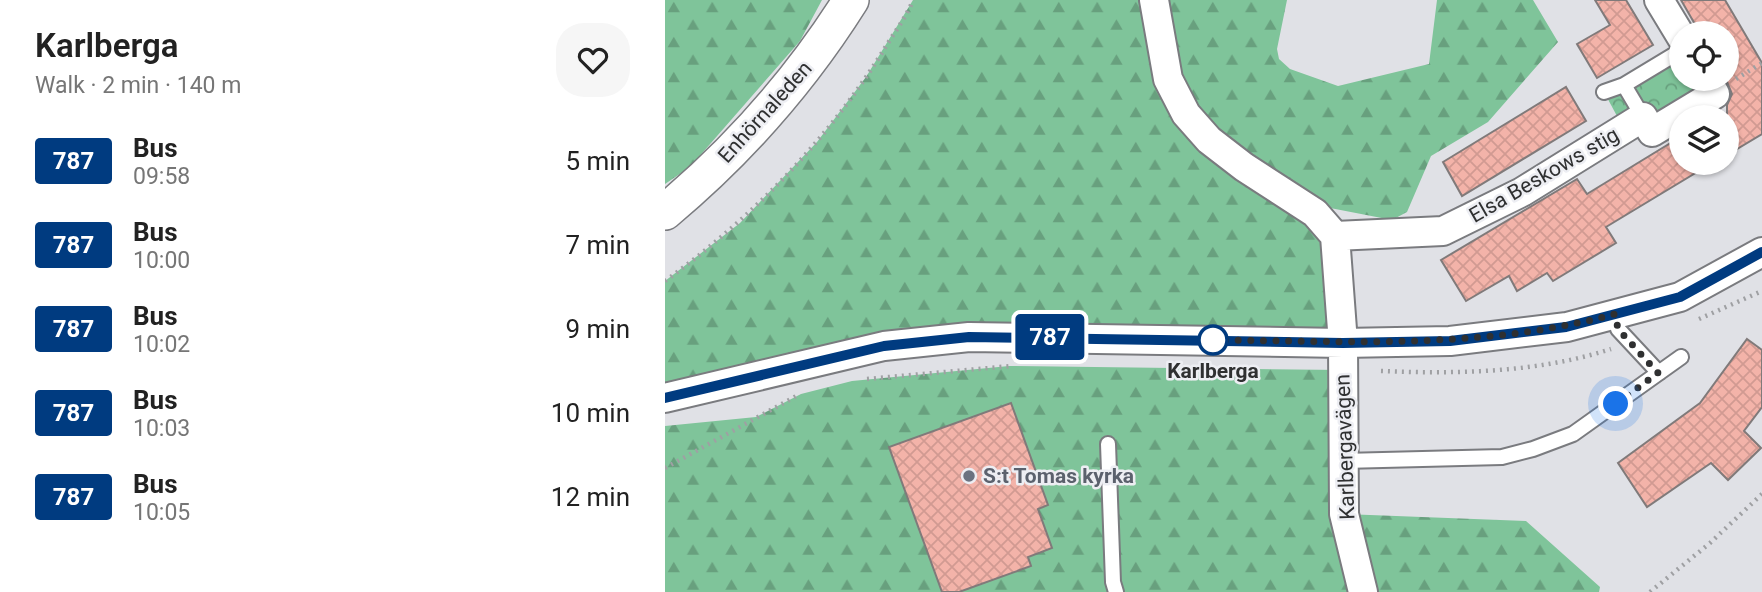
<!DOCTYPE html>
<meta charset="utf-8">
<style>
:root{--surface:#fff;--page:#f6f6f6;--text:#222;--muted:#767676}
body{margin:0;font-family:Roboto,sans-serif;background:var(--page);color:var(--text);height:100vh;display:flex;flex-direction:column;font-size:26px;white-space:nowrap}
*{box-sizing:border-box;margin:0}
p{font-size:23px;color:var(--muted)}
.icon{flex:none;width:38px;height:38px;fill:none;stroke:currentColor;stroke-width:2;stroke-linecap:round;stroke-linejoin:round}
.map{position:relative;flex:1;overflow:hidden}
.drawer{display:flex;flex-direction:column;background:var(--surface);width:665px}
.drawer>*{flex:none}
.badge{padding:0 14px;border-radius:5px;font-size:24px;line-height:46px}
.buttons{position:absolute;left:1004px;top:21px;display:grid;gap:14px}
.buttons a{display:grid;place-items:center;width:70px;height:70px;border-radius:50%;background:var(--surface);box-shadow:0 2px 5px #0004;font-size:35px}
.you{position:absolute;width:35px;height:35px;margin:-18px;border:5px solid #fff;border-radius:50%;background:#1a73e8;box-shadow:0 0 0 10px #1a73e833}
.map>.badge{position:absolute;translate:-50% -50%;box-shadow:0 0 0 4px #fff}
.round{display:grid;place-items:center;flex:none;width:74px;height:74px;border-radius:28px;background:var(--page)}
.summary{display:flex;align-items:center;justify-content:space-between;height:119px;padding:0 35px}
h1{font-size:33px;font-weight:600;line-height:52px}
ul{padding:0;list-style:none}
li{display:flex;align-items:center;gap:21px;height:84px;padding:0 35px}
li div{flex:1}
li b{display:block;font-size:26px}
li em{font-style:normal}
li .badge{min-width:77px;font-weight:700;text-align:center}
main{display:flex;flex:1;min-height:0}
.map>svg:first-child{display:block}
.forest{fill:url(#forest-firs)}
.park{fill:url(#park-crowns)}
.building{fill:url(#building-cross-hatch);stroke:#807a7a;stroke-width:2}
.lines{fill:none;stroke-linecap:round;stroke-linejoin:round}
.service-casing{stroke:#7a7b7f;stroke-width:18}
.minor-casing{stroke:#7a7b7f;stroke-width:32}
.tertiary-casing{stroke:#7a7b7f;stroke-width:38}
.path{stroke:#9fa0a3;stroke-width:4.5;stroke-dasharray:2 5;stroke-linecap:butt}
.service{stroke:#fff;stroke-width:14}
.minor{stroke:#fff;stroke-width:28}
.tertiary{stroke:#fff;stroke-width:35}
.line-casing{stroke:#fff;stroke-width:16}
.line{stroke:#003b80;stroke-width:10}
.walk{stroke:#2f3031;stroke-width:7;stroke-dasharray:0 12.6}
.stop-dot{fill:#fff;stroke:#003b80;stroke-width:3.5}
.worship-dot{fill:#6b7280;stroke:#edeef3;stroke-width:2.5}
.labels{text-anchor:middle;stroke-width:5;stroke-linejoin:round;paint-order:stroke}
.street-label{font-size:21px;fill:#2f3031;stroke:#edeef3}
.stop-label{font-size:21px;font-weight:bold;fill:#2f3031;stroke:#edeef3}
.worship-label{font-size:21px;font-weight:bold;fill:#5b616d;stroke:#edeef3;text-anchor:start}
</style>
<main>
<section class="drawer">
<div class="summary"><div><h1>Karlberga</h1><p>Walk · 2 min · 140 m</p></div><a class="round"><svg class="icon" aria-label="heart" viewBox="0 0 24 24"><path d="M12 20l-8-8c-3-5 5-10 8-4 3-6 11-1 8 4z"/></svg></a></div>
<ul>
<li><span class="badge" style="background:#003b80;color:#fff">787</span><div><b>Bus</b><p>09:58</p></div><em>5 min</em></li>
<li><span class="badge" style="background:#003b80;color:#fff">787</span><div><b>Bus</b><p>10:00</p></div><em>7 min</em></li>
<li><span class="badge" style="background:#003b80;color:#fff">787</span><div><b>Bus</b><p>10:02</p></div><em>9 min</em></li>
<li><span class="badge" style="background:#003b80;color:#fff">787</span><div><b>Bus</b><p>10:03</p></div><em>10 min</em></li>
<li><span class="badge" style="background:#003b80;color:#fff">787</span><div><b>Bus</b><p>10:05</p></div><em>12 min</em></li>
</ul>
</section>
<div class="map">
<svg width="1097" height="592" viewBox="0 0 1097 592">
<defs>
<pattern id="forest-firs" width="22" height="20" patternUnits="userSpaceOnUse" patternTransform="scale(1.75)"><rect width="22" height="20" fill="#7fc49a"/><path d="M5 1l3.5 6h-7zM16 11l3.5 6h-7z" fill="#68a07e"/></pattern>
<pattern id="park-crowns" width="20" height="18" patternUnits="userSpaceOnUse" patternTransform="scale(1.75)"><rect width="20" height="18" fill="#7fc49a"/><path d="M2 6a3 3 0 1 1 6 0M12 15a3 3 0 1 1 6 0" fill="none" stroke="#68a07e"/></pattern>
<pattern id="building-cross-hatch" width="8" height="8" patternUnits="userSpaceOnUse" patternTransform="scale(1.75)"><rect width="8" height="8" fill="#f3b3a9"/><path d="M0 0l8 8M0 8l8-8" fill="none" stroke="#d19a92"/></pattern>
</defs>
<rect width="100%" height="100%" fill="#e0e1e6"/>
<!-- forest -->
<path class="forest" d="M0,0h157l-22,41 -110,126 -25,17z
M248,0h374l-10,49 2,10 11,10 48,17 91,-22 8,-64h96l25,42 -70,80 -57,34 -24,56 -15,8 -67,-13 10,29 8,107 -374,-6 -304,61v-117l75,-58 77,-81 49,-65z
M344,366l333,4 2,144 182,7 74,66 -1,5h-934v-166l91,-9 45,-23 51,-13z"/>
<!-- park -->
<path class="park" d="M1017,55v24h18l7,10 -54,32 -22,-36z
M959,85l19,32 -19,12 -20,-37z"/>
<!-- building -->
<path class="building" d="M930,0h31l27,45 -56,33 -20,-34 33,-19z
M1016,0h44l37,63v71l-35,21v-50l5,-11 -5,-12v-49h-27z
M901,87l20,34 -124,75 -19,-34z
M1017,136v27h30l-106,64 10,16 -63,38 -6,-8 -30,18 -8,-15 -43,25 -25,-41 136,-81 10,15z
M1082,339l15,11v57l-18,24 17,17 -33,32 -17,-17 -64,44 -29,-44 82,-60z
M346,403l37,102 -10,4 14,39 -24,9 3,9 -72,26h-17l-53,-145z"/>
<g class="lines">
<!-- service casing -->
<g class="service-casing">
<path id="service" d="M959,85l19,32
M939,92l20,-7 58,-35
M950,314l3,15 41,44
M443,444l5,138 3,10
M678,461l159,-4 31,-8 40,-15 108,-77"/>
</g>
<!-- minor casing -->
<g class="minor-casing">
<path id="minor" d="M489,0l14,79 18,35 23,26 35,27 71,46 20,23 8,107 1,171 19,78
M994,0l23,38
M670,236l108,-5 79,-39 121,-75 9,15 63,-38 -9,-15
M0,398l219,-52 85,-9 374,6 107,-2 117,-14 113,-30 82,-45"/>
</g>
<!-- tertiary casing -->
<g class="tertiary-casing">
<path id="tertiary" d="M0,212c73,-61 135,-131 186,-212"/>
</g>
<!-- path -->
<path class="path" d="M1071,79l26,-16
M0,281c86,-62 162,-140 218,-230 10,-17 23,-33 30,-51
M1034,319l63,-28
M716,371c76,3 156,2 230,-22
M202,379l144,-13
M0,468l135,-74
M985,592l60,-49 52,-49"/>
<!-- service -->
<use href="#service" class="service"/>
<!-- minor -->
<use href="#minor" class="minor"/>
<!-- tertiary -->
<use href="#tertiary" class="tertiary"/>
</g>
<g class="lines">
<!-- line casing -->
<g class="line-casing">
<path id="line" d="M0,398l219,-52 85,-9 374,6 107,-2 116,-14 114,-30 82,-45"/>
</g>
<!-- line -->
<use href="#line" class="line"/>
<!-- walk -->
<path class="walk" d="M548,340c135,1 270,10 402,-26l3,15 40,44 -42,31"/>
</g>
<!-- markers -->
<circle class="stop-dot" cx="548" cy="340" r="14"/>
<circle class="worship-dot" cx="304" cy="476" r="7"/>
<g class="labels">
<!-- street labels -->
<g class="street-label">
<text transform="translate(100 112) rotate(-48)" y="7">Enhörnaleden</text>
<text transform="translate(879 175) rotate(-30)" y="7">Elsa Beskows stig</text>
<text transform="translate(680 447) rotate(-92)" y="7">Karlbergavägen</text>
</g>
<!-- stop labels -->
<g class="stop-label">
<text x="548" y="378">Karlberga</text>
</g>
<!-- worship labels -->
<g class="worship-label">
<text x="318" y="483">S:t Tomas kyrka</text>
</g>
</g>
</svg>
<div class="buttons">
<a><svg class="icon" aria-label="locate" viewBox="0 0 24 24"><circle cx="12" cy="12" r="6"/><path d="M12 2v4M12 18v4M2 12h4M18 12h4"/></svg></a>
<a><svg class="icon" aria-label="layers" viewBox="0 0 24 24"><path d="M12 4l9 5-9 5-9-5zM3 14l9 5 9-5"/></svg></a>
</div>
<div class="you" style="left:951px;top:404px"></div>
<b class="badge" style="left:385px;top:337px;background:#003b80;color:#fff">787</b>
</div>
</main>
